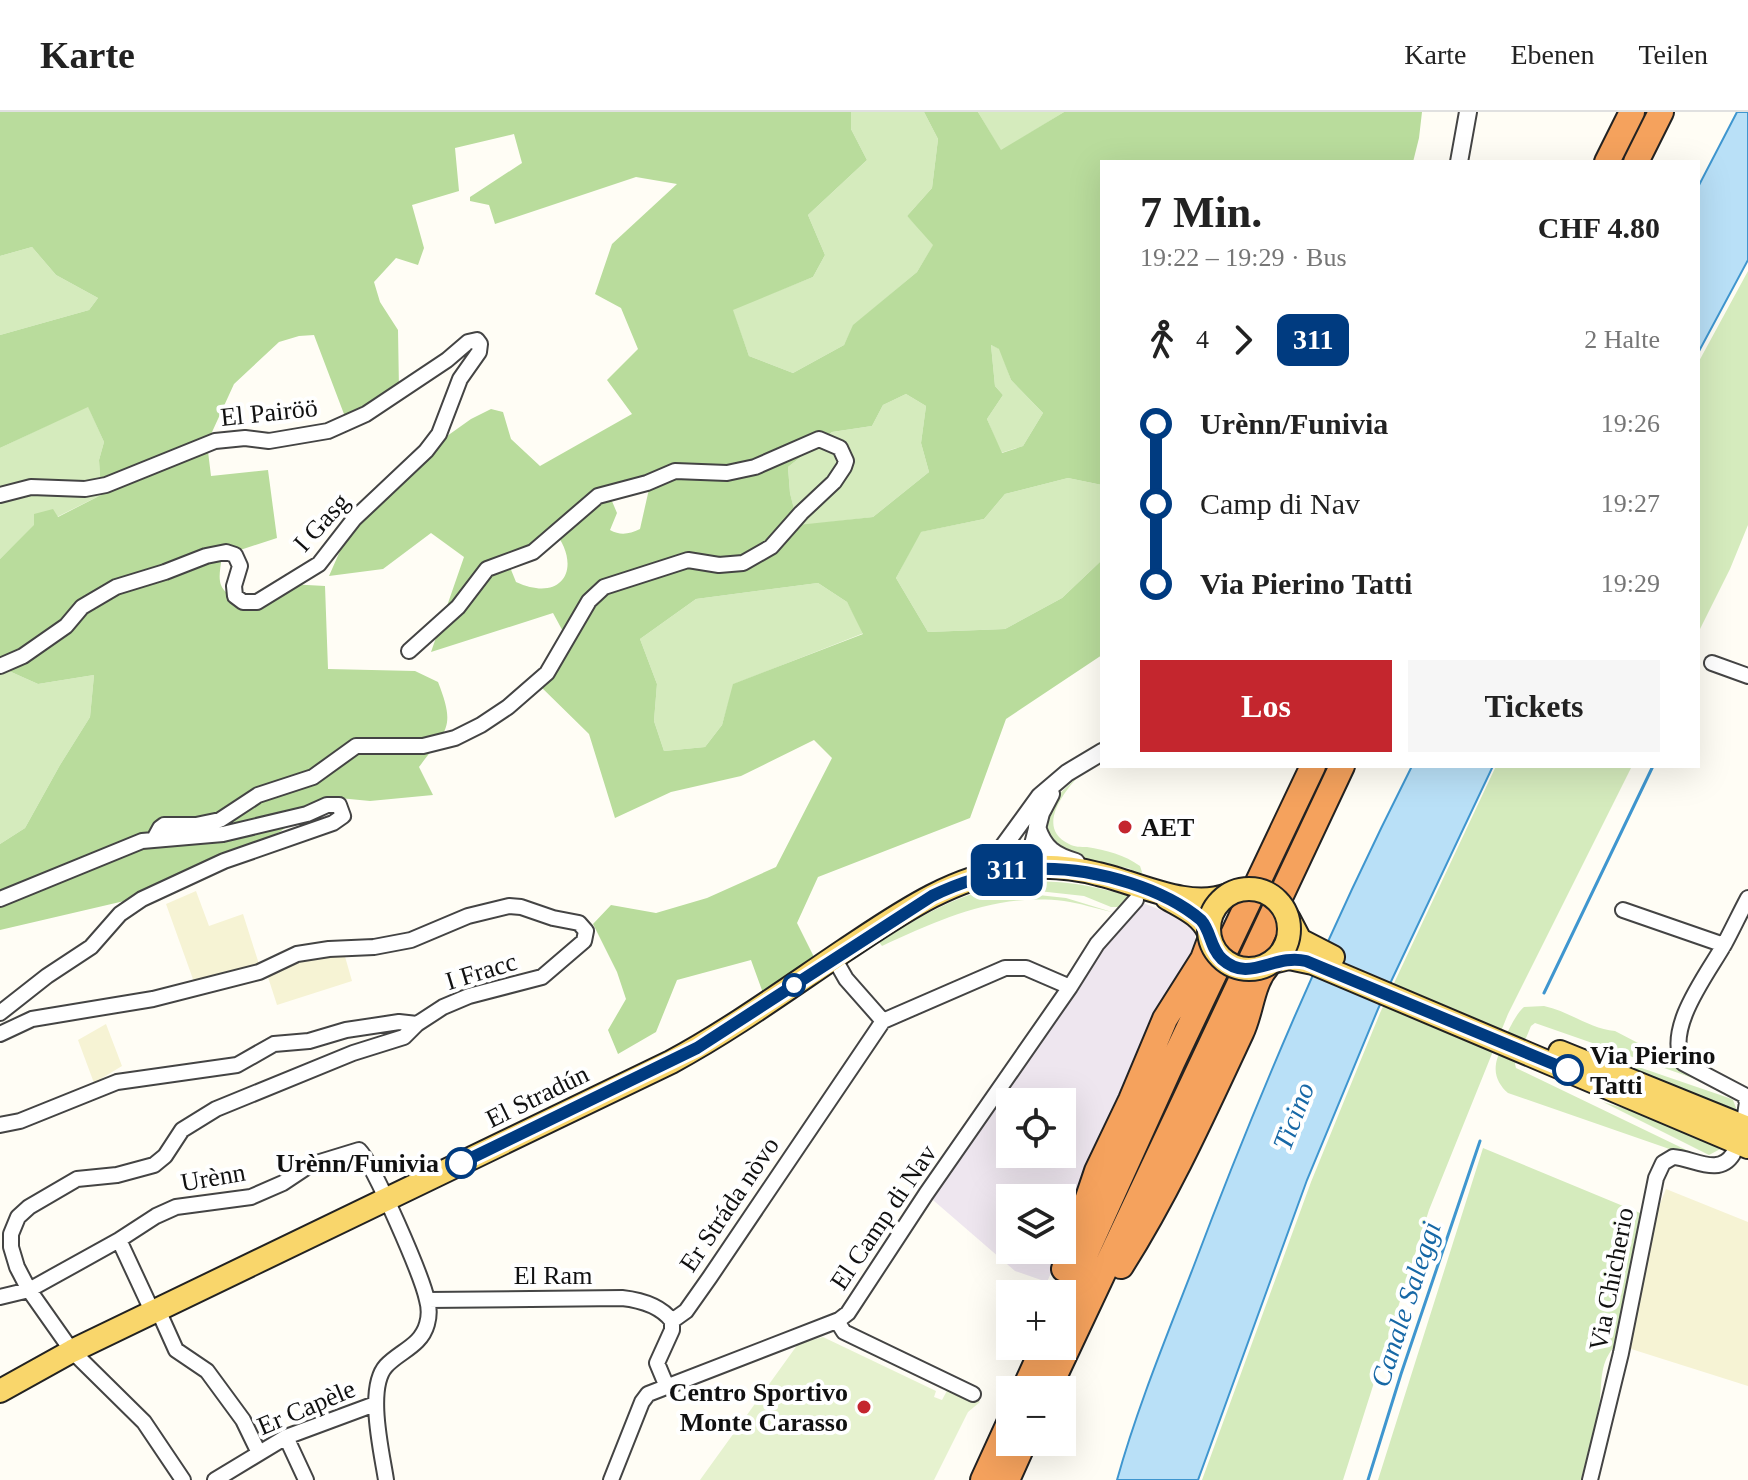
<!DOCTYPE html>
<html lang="de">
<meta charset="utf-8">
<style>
:root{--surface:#fff;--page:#f6f6f6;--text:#222;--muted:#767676;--line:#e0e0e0;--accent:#c4262e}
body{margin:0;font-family:Georgia,serif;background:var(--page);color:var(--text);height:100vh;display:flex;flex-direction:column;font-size:30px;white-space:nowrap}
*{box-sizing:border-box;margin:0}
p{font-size:26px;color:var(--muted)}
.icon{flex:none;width:44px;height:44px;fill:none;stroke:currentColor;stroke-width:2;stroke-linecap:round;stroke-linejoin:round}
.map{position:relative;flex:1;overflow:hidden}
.sheet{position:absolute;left:1100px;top:48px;width:600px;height:608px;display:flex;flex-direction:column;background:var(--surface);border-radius:0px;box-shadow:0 8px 32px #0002}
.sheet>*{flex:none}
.badge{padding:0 16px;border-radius:12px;font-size:28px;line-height:52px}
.tools{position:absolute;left:996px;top:976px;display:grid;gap:16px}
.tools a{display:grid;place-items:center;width:80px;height:80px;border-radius:0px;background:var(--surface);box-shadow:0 8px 32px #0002;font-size:40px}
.map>.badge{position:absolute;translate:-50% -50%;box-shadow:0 0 0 4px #fff}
.legs{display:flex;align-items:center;gap:12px;height:88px;padding:0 40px;font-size:26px}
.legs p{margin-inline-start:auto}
.headline{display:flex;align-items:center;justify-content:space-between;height:136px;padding:0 40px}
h1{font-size:44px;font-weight:700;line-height:60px}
.action{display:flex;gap:16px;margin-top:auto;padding:16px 40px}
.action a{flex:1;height:92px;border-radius:0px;background:var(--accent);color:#fff;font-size:32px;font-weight:700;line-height:92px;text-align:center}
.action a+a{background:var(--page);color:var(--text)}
ul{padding:0 40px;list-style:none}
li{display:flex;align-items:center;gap:28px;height:80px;font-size:30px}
li i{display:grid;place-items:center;width:12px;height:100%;margin:0 10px;background:currentColor}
li i::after{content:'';width:20px;height:20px;margin:-10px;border:6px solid;border-radius:50%;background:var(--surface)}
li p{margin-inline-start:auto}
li:first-child i{background:linear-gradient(#0000 50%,currentColor 0)}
li:last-child i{background:linear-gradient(currentColor 50%,#0000 0)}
header{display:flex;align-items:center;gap:48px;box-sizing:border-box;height:112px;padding:0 40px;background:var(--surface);border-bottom:2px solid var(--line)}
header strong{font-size:38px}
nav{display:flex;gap:44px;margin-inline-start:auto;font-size:28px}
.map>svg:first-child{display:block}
.industrial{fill:#eee6ef;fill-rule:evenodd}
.farmland{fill:#f6f3d4}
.green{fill:#d5ebbd}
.forest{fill:#b9dc9c;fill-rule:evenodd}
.pitch{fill:#e6f2cf}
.water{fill:#b9e0f7;stroke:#3f96cf;stroke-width:2}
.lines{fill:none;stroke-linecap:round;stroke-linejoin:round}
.stream{stroke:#3f96cf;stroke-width:3}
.minor-casing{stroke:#444;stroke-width:18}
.tertiary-casing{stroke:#444;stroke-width:20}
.primary-casing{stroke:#222;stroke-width:26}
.motorway-casing{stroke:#222;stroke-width:28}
.minor{stroke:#fff;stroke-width:14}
.tertiary{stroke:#fff;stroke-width:16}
.primary{stroke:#f9d66b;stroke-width:22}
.motorway{stroke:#f5a25d;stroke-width:24}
.primary-bridge-casing{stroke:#222;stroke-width:26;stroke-linecap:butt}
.primary-bridge{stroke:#f9d66b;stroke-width:22}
.line-1-casing{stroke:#fff;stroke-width:18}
.line-1{stroke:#003b80;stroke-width:12}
.poi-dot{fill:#c4262e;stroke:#fff;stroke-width:3}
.stop-1-dot{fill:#fff;stroke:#003b80;stroke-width:4}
.labels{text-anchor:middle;stroke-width:8;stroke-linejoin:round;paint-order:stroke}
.street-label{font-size:26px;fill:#111;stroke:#fff}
.poi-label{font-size:26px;font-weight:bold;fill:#111;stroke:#fff;text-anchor:start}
.stop-label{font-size:26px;font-weight:bold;fill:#111;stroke:#fff;text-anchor:start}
.water-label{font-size:28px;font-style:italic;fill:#1768a6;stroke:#fff}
</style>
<header>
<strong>Karte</strong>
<nav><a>Karte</a><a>Ebenen</a><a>Teilen</a></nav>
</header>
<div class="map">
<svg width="1748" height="1368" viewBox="0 0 1748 1368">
<rect width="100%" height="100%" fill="#fffdf5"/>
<!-- industrial -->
<path class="industrial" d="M1136,788l49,20 10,14v14l-133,299v-49h-52v52h51l-14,32 -32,-11 -89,-77zM1010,990h52v52h-52z"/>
<!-- farmland -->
<path class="farmland" d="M196,779l13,35 34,-12 16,50 -65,18 -28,-78z
M344,841l8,28 -75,24 -10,-31 29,-14z
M106,912l16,42 -28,17 -16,-43z
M1666,1077l82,33v164l-120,-38 25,-127z"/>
<!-- green -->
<path class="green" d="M851,0h73l14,27 -6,49 -25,28 27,28 -17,28 -63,53 -10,20 -51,28 -44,-17 -17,-47 81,-32 12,-22 -17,-40 59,-55 -16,-31z
M978,0h86l-63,39z
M32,135l24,28 42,23 -9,12 -89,25v-79z
M1748,159v254l-18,44 -32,64v-270z
M991,233l9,4 11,31 32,33 -20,33 -22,7 -14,-34 16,-24 -8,-9z
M906,282l20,12 -5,37 8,29 -56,45 -75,9 -8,-33 -2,-26 44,-35 40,-6 11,-21z
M88,294l16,36 -5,18 2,35 -44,22 -23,-3 1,11 -35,34v-111z
M1068,366l34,7v75l-40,38 -57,31 -77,3 -32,-54 24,-46 64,-13 21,-25z
M818,471l29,19 17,31 -130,51 -12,41 -17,22 -41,4 -10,-30 3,-37 -17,-45 56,-40z
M0,555l38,17 56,-9 -4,42 -30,48 -35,63 -25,16z
M1496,654h136l-124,248 -79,196 -86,270h-141l109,-298 69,-169z
M1083,660c-17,16 -49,56 -14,72 5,3 12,3 18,3 19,3 38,8 53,19l2,6 -11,26 -10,9h-10l-27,-11 -64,-7v4l46,5 46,14c-15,-3 -32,-9 -48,-11 -67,-8 -123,18 -182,45l-3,-4c84,-53 142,-77 242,-48l10,-25 -66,-15 -13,-10 -8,-19 14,-30z
M1544,894c25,5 46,23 71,25l115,60 -195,-68 -4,3 -16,38 1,4 189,91 -1,2 -196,-68c-8,-7 -14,-17 -12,-29 3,-14 17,-48 28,-57z
M1621,949l108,37 4,2 5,13 -70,-27z
M1603,990l50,15 71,30 -15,8z
M1483,1036l157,65 -25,133c-15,16 -13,34 -15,53 -4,27 -13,55 -19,81h-203z"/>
<!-- forest -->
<path class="forest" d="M0,0h851v17l16,31 -59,55 17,40 -12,22 -80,33 16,46 44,17 51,-28 9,-20 64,-53 16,-27 -26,-29 25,-28 6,-49 -14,-27h54l23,38 63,-38h358l-3,26 -6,24h-311v323l-34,-7 -63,16 -21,25 -63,13 -25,46 32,54 77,-3 57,-31 40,-38v95l-96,64 -36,99 -152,59 -21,46 22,44 -52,37 -16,-44 -74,20 -21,52 -38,22 -10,-24 18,-31 -9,-27 -24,-48 18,-19 45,8 51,-15 69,-31 56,-109 -18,-18 -73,36 -70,16 -56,26 -26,-84 -52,-51 29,-46 -13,-24 -122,39 33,-95 -33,-24 -48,36 -54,7 25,-57 72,-68 45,-32 20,-10 12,3 8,27 29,27 92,-52 -25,-34 31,-31 -17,-41 -26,-14 17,-50 65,-60 -41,-7 -141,47 -6,-19 -19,-4v-4l52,-34 -8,-29 -59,14 4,43 -47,14 12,43 -6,17 -22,-7 -22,24 6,20 18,28 1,60 -52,32 -33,-87 -15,1 -20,6 -45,42 -27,59 4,33 57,-6 9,68 -55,18c-4,27 -6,34 21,46l46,-18 36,2 3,83 87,2 23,11c18,46 9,47 -19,85l14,28 -63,6 -41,-4 -48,34 -57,30 -74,34 -150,35v-86l25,-16 35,-63 30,-48 4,-42 -56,9 -38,-17v-108l34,-34v-11l19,-5 5,8 43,-22 -2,-35 5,-18 -16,-35 -88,41v-113l89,-25 9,-12 -42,-23 -24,-28 -32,9zM991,233l8,4 12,31 32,33 -20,33 -21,7 -15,-34 16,-24 -8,-9zM906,282l20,12 -5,37 8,29 -56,45 -75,8 -8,-32 -2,-26 44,-35 40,-6 11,-21zM606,375l43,2 -9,40c-11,5 -19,7 -30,1l7,-17zM552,416c32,38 12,76 -36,54l-11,-27 23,-10zM818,471l29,19 16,32 -130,50 -11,41 -17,22 -41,4 -10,-30 3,-37 -17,-45 56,-40z"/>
<!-- pitch -->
<path class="pitch" d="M823,1225l113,54 -2,6 8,3 7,-13 31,15 -12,10 -34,68h-234l98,-136z"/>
<!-- water -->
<path class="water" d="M1737,0h11v148l-50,93v-166z
M1412,654h81l-115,243 -71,171 -109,300h-81c20,-72 49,-142 76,-212 64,-170 137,-340 219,-502z"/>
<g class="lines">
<!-- stream -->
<path class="stream" d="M1544,881l109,-227
M1368,1368l33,-106 79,-233"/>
<!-- minor casing -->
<g class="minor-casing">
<path id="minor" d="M0,383l31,-8 54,2 21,-4 109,-44 30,-3 24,3 59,-10 38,-17 81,-54 21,-18 9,-2 3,4 -1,8 -19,27 -21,55 -13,17 -72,68 -35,45 -62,38h-14l-8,-6 -1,-10 6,-20 -5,-11 -9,-3 -20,4 -41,16 -49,15 -34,20 -16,19 -43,30 -23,10
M1712,551l36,13
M154,727l6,-11 4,-3h32l24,-5 38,-25 55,-18 43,-31h67l32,-8 26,-13 27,-18 39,-34 42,-72 15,-14 84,-27 31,5 24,-2 28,-16 30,-34 33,-31 10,-15 2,-6 -6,-13 -21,-9 -64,28 -28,6 -52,-2 -28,12 -49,13 -65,56 -46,17 -29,38 -49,44
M0,787l142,-58 81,-7 84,-20 20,-9h12l4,11 -10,7 -109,38 -82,38 -22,15 -29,33 -44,29 -47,37
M1623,798l101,35
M834,846l12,21 37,42
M883,909l122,-53h21l44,19
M0,922l32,-15 121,-20 106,-27 38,-18 32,-5 45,-2 37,-7 57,-24 41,-10 12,1 32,11 26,5 7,8 -2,10 -42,36 -73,19 -26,11 -26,17 -13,13 -51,16 -137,56 -34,21 -17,26 -11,9 -37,10 -40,4 -48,28 -11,10 -7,17v13l6,20 12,23 43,61 72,71 39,58
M1745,1003l2,-13 -3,-7 -61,-32c-19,-35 26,-91 42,-120 8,-15 15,-30 23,-45
M0,1013l20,-4 97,-39 120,-17 37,-21 35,-3 37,-11 53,-8 18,2
M119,1128l34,73
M0,1185l29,-7 90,-50 37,-24 20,-9 75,-10 32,-14 27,-18 49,-15c15,15 63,126 68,150 2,7 2,17 0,24 -6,22 -27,27 -41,42 -20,22 -4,87 0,114
M427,1188l195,-2c18,2 38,7 50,23
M158,1198l18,40 31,21 36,49 16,33
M672,1209l14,-10 24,-34 173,-256
M837,1209l7,11 129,62
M667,1275l-10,-24 15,-33v-9
M286,1325l20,43
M215,1368l71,-43 89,-33
M611,1368l31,-78 6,-8 191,-74 9,-7 78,-119 144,-207 27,-43 39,-44
M1590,1368l31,-127 35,-175 7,-15 10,-6c20,1 46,20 60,-3"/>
</g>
<!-- tertiary casing -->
<g class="tertiary-casing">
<path id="tertiary" d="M1459,50l9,-50
M1037,715c7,22 18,29 39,35
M1027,756l14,-55 10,-19
M973,765l27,-26 40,-55 27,-23 35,-21"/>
</g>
<!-- primary casing -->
<g class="primary-casing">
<path id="primary" d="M1167,786c15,9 35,17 42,35
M1289,807l11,21 33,17
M1273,850l16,-4 24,5 435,184
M1560,940l188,76
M0,1279l72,-40 599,-289c61,-33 116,-73 174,-112 53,-35 104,-72 169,-81 27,-4 57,-2 84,5 41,9 89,36 130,21"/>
</g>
<!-- motorway casing -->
<g class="motorway-casing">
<path id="motorway" d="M1607,50l25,-50
M1636,50l25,-50
M1121,1154c47,-74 83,-154 120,-233 11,-23 10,-49 27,-68
M1064,1157l33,-98 34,-71 34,-81 38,-60 7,-19
M1062,1194l110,-243 141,-297
M1024,1278l20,-44
M1048,1278l294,-624
M983,1368l27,-59
M1007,1368l17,-38"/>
</g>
<!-- minor -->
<use href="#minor" class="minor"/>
<!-- tertiary -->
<use href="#tertiary" class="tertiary"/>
<!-- primary -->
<use href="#primary" class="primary"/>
<!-- motorway -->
<use href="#motorway" class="motorway"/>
<!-- primary-bridge casing -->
<g class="primary-bridge-casing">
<path id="primary-bridge" d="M1209 817a40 40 0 1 1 80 0a40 40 0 1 1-80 0Z"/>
</g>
<!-- primary-bridge -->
<use href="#primary-bridge" class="primary-bridge"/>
</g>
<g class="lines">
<!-- line-1 casing -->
<g class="line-1-casing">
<path id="line-1" d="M461,1051l236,-115 235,-152c65,-32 129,-35 198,-13 25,8 51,20 71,37 10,11 9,28 21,39 27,25 52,-6 84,2l262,109"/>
</g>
<!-- line-1 -->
<use href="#line-1" class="line-1"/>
</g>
<!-- markers -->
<g class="poi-dot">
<circle cx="1125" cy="715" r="8"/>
<circle cx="864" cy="1295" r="8"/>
</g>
<g class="stop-1-dot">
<circle cx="794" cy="873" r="10"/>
<circle cx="1568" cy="958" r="14"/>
<circle cx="461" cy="1051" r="14"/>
</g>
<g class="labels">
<!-- street labels -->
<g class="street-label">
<text transform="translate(269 300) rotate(-6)" y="9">El Pairöö</text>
<text transform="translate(321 410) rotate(-48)" y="9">I Gasg</text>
<text transform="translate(481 859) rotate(-17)" y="9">I Fracc</text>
<text transform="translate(537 984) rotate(-26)" y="9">El Stradún</text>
<text transform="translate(213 1065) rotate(-10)" y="9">Urènn</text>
<text transform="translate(729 1092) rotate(-56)" y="9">Er Stráda nòvo</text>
<text transform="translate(883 1105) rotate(-56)" y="9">El Camp di Nav</text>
<text x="553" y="1172">El Ram</text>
<text transform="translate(1611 1167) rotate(-79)" y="9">Via Chicherio</text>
<text transform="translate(306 1295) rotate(-23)" y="9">Er Capèle</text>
</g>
<!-- poi labels -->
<g class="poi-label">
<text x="1141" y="724">AET</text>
<text x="848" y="1289" text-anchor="end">Centro Sportivo<tspan x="848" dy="30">Monte Carasso</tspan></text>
</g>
<!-- stop labels -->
<g class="stop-label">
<text x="1590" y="952">Via Pierino<tspan x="1590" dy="30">Tatti</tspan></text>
<text x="439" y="1060" text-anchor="end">Urènn/Funivia</text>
</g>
<!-- water labels -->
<g class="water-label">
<text transform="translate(1293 1004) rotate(-69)" y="10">Ticino</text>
<text transform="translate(1405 1192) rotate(-72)" y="10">Canale Saleggi</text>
</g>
</g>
</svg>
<div class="tools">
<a><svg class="icon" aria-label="locate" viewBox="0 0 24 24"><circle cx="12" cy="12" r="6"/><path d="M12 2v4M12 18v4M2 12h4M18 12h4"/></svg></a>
<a><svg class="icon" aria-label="layers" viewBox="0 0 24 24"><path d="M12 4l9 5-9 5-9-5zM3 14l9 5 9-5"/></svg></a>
<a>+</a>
<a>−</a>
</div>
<b class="badge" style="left:1007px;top:758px;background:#003b80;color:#fff">311</b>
<section class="sheet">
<div class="headline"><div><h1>7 Min.</h1><p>19:22 – 19:29 · Bus</p></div><b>CHF 4.80</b></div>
<div class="legs"><svg class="icon" aria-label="walk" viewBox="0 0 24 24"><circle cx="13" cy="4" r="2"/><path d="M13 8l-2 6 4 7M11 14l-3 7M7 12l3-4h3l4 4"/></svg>4<svg class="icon" aria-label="forward" viewBox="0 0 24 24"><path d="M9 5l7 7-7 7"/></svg><b class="badge" style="background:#003b80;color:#fff">311</b><p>2 Halte</p></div>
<ul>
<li><i style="color:#003b80"></i><b>Urènn/Funivia</b><p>19:26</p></li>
<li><i style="color:#003b80"></i><span>Camp di Nav</span><p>19:27</p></li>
<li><i style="color:#003b80"></i><b>Via Pierino Tatti</b><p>19:29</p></li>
</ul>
<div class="action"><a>Los</a><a>Tickets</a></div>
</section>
</div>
